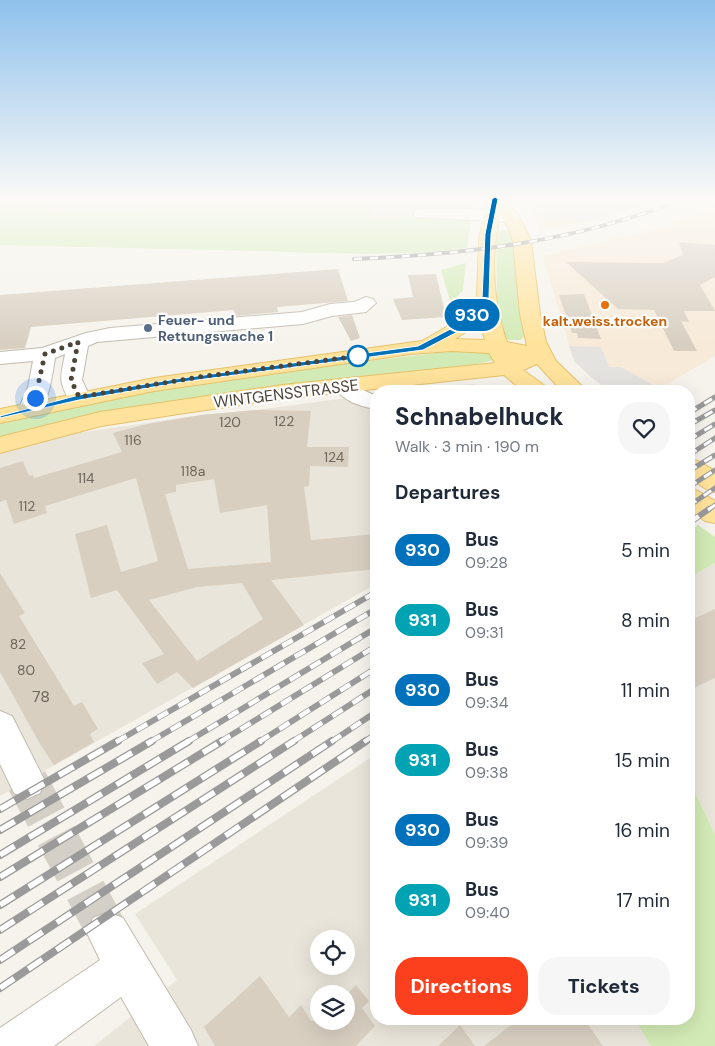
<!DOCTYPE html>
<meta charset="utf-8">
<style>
:root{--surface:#fff;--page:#f6f6f7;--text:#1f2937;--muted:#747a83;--accent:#fc3f1d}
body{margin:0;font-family:"DM Sans",sans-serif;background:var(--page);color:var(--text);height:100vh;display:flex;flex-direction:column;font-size:19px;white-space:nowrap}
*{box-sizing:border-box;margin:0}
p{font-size:16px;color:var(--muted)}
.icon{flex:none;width:28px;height:28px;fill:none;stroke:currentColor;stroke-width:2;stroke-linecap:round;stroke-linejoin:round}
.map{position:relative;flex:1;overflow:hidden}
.sheet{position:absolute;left:370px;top:385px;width:325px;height:640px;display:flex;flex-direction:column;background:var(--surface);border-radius:20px;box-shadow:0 5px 20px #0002}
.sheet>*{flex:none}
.badge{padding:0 10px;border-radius:16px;font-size:18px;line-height:32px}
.controls{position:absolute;left:310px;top:930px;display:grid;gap:10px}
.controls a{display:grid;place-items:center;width:45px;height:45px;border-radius:50%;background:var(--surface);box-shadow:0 5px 20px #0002;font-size:25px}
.you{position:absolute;width:25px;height:25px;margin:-12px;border:4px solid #fff;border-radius:50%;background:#1a73e8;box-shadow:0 0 0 8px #1a73e833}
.map>.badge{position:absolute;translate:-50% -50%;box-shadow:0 0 0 2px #fff}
h2{padding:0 25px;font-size:19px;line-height:45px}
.round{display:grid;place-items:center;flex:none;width:52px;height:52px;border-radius:20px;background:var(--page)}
.head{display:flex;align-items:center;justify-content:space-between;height:85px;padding:0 25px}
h1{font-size:24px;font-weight:800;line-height:38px}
.button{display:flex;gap:10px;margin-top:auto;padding:10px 25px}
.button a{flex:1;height:58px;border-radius:20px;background:var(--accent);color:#fff;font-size:20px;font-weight:800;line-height:58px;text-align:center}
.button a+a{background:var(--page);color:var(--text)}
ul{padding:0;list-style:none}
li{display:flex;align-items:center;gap:15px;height:70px;padding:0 25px}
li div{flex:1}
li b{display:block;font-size:19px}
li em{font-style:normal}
li .badge{min-width:55px;font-weight:700;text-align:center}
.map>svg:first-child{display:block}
.residential{fill:#eae5da;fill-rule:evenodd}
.commercial{fill:#f7ead8}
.green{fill:#d2eab5}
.parking{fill:#e5e3e0}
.building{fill:#d8cfc1;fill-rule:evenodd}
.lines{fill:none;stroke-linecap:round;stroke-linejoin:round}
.minor-tunnel{stroke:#d4d0c8;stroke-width:41;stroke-dasharray:41 21;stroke-linecap:butt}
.minor-casing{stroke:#c2bbae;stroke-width:2}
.major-casing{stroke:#e6c16a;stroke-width:2}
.minor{fill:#fff;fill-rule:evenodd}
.major{fill:#ffe39c;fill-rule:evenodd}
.rail-far3-casing{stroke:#9a9a9a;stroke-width:4}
.rail-far2-casing{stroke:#9a9a9a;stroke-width:5}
.rail-far1-casing{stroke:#9a9a9a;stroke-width:6}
.rail-casing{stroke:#9a9a9a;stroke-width:8}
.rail-far3{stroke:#fff;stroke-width:2.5;stroke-dasharray:8;stroke-linecap:butt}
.rail-far2{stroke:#fff;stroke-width:3;stroke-dasharray:9;stroke-linecap:butt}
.rail-far1{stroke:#fff;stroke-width:4.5;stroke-dasharray:12;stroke-linecap:butt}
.rail{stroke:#fff;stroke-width:5.5;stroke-dasharray:17;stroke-linecap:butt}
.line{fill:#0072bc;stroke:#fff}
.walk{stroke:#4b4439;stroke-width:5;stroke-dasharray:0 9}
.food-dot{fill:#e8710a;stroke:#fff;stroke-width:2}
.service-dot{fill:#5c6f8a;stroke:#fff;stroke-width:2}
.stop-dot{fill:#fff;stroke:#0072bc;stroke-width:2.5}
.labels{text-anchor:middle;stroke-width:4.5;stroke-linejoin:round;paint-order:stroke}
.far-service-label{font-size:14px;font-weight:bold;fill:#4e5e75;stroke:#fff;text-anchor:start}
.far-food-label{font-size:14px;font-weight:bold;fill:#c56008;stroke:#fff}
.number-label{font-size:14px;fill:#6e675b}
.street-label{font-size:16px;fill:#4b4439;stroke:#fff}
.near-number-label{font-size:16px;fill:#6e675b}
</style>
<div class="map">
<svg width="715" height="1046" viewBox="0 0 715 1046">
<rect width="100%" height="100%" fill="#f6f3ec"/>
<!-- residential -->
<path class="residential" d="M375,199h100l-3,17 -101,2z
M473,384l18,7h-94z
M376,394v190l-376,212v-342l57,-18 144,-21 56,-5z
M715,563v272l-19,-41 -7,-8v-208z
M376,754v265h258l17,27h-557l83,-66 -42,-66zM319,939h27v27h-27zM319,994h27v27h-27z"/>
<!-- commercial -->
<path class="commercial" d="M529,199h131l-54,18 -66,14z
M715,204v152l-60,35h-46l-18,-14 -17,-16 -31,-105 97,-23 49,-15z"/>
<!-- green -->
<path class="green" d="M0,199h375l-3,19 69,-3 31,1 -5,32c-71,9 -142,5 -213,3 -85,-2 -169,-4 -254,-6z
M510,230l3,10 6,63 6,31 -4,6h-12l-7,-5 -5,-33 -1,-71z
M466,263l-3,27 -12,14 -10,-34z
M461,350l30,3 4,7 -28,6 -266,31 -118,19 -83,23v-17l82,-20 186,-29z
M698,525l17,12v26l-26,15v-46z
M689,786l7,8 19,41v211h-64l-17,-27h55z"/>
<!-- parking -->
<path class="parking" d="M54,199h101l-3,10 -105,2z
M537,199h125l-41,14h-17l2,4 -15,4h-47z
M569,346l32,1 8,20h12l38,21 -4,3h-46l-18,-14 -17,-16z"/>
<!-- building -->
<path class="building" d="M679,242l36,3v32l-15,8 15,26h-31l5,11 -8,-1 16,30h-23l-20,-41 -36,-1 -52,-47 97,1 20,-8z
M338,269l10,32 -71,6 1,5 -43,4 -1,-6 -203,17 -6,21 -25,2v-55z
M436,274l10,43 -44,3 -9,-21 20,-2 -5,-22z
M584,294l17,45 -23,-1 -1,-5h-5l-13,-38z
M352,315l8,23 -9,3 -13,-24z
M257,410l54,1 -4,36h42l-1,20 -38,-1 -1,20 -5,1 7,53 65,-6v35l-105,11 33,45 -111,63 -16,-16 -20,12 -15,-21 22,-9 -47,-64 -26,8 -16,-64 32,-9 14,47 37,-11 -22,-83 -91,28 2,7 -33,11 -8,-24 -6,2v-34l23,-7 6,15 4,-1 1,3 88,-26 -9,-19 34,-9 54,-9zM214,479l6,34 47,-8 4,57 -83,7 -23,-75 11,-2v-7zM242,583l21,36 -66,42 -48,-61 48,-13z
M0,573l25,40 -6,3 55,90 8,-4 16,27 -8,5 4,8 -40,23 -14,-21 -40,-72z
M715,609v69l-26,12v-69z
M260,976l29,41 12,-12 10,16h35v-33l3,4 7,-7 13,16 -7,7 13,18 -19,20h-141l-11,-19z
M519,1019h65l19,27h-119z
M460,1025l15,21h-37z"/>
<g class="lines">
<!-- minor-tunnel -->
<path class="minor-tunnel" d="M27,781l81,152"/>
<!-- minor casing -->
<g class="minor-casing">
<path id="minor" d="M421,209h46l44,3 6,2 2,3 -2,3 -6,2 -96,-5 -2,-3 2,-3z
M366,297l7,2 3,4 -10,9 -34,4 -29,8 -206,18 -9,4 -6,34 8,17 -3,5 -8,2 -8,-2c-14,-20 -10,-26 -6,-48l-10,4c-3,18 -5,39 -16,55l-8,2 -8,-2 -4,-5 9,-21 5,-26 -33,3v-12l42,-4 44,-15 24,-5 192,-16 28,-8 24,-2z
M344,379c12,3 19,14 32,16v14c-18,-3 -33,-8 -43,-23l3,-5z
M0,711l12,5 33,65 -5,12 -13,6 -13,-6 -14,-29z
M108,912l15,6 68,112 7,16h-49l-28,-49 -67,49h-54v-18l100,-68 -13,-27 6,-15z"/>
</g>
<!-- major casing -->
<g class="major-casing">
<path id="major" d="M487,199h18l18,25 8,17 9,73 6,28 10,19 31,30h-25l-25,-27 -14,6 22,16 3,5h-25l-19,-16 -222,24 -97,14 -84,13 -101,27v-16l100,-25 182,-27 213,-22 -6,-10 -38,-2 -40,3 -257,37 -154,32v-14l154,-31 268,-37 33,-19 22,-25 2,-57zM500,213l9,17 4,11 7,73 7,32 -20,-4c-15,-41 -16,-86 -7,-129zM479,318l6,22 -30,-1 14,-9z
M689,459l9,2 17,10v21l-9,-3 -17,-11z
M689,488l9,3 17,10v22l-10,-2 -16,-11z"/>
</g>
<!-- minor -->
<use href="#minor" class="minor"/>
<!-- major -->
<use href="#major" class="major"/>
<!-- rail-far3 casing -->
<g class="rail-far3-casing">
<path id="rail-far3" d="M354,259c114,-5 222,-17 329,-60"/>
</g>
<!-- rail-far2 casing -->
<g class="rail-far2-casing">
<path id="rail-far2" d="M689,413l26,-16
M689,425l26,-15
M689,440l26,-16
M689,455l26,-17
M689,471l26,-16
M689,487l26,-17
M689,506l26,-18
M708,510l7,-5"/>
</g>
<!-- rail-far1 casing -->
<g class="rail-far1-casing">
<path id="rail-far1" d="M689,523l20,-14
M116,742l260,-150
M150,742l226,-133
M187,742l189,-114
M220,742l156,-96
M259,742l117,-74
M292,742l84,-54
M331,742l45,-30
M364,742l12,-8"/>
</g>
<!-- rail casing -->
<g class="rail-casing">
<path id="rail" d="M0,809l118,-68
M0,830l152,-89
M0,855l189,-114
M0,877l222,-136
M0,905l261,-164
M0,930l294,-189
M0,960l332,-219
M0,988l366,-247"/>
</g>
<!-- rail-far3 -->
<use href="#rail-far3" class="rail-far3"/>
<!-- rail-far2 -->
<use href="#rail-far2" class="rail-far2"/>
<!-- rail-far1 -->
<use href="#rail-far1" class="rail-far1"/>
<!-- rail -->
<use href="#rail" class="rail"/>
</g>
<!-- sky -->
<linearGradient id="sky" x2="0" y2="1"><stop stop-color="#8fc1ec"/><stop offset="0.58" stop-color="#fbfaf6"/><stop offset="1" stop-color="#fbfaf6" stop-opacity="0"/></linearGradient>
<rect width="715" height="345" fill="url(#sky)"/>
<!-- line -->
<path class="line" d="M495,197l3,2 -7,35 -2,64 -24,30 -42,22 -241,32 -103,18 -79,18v-2l79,-21 103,-17 236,-32 42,-22 22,-26 3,-64 7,-35z"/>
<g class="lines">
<!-- walk -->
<path class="walk" d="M35,398l10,-44 33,-12 -7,38 8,17 120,-20 159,-21"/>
</g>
<!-- markers -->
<circle class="food-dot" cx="605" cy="305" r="5"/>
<circle class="service-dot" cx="148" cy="328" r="5"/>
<circle class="stop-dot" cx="358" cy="356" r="10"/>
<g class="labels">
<!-- far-service labels -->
<g class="far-service-label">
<text x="158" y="325">Feuer- und<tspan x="158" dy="16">Rettungswache 1</tspan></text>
</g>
<!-- far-food labels -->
<g class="far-food-label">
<text x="605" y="326">kalt.weiss.trocken</text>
</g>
<!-- number labels -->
<g class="number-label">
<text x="284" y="426">122</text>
<text x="230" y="427">120</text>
<text x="133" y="445">116</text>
<text x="334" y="462">124</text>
<text x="193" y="476">118a</text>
<text x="86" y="483">114</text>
<text x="27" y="511">112</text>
<text x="18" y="649">82</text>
<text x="26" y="675">80</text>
</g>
<!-- street labels -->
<g class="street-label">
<text transform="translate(286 393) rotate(-7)" y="6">WINTGENSSTRASSE</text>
</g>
<!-- near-number labels -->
<g class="near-number-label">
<text x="41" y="702">78</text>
</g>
</g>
</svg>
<div class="controls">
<a><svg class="icon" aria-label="locate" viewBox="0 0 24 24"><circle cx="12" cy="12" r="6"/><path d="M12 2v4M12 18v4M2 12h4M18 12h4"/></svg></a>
<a><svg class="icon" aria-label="layers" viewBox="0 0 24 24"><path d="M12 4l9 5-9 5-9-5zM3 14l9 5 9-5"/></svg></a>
</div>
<div class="you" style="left:35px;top:398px"></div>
<b class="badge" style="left:472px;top:315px;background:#0072bc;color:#fff">930</b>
<section class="sheet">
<div class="head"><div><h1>Schnabelhuck</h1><p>Walk · 3 min · 190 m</p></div><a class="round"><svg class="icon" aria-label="heart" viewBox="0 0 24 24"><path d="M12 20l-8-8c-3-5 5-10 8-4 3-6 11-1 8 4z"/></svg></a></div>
<h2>Departures</h2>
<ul>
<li><span class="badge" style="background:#0072bc;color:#fff">930</span><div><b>Bus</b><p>09:28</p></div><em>5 min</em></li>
<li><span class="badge" style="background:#00a3b4;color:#fff">931</span><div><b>Bus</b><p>09:31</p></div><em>8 min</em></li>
<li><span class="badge" style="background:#0072bc;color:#fff">930</span><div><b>Bus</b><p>09:34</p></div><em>11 min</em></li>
<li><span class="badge" style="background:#00a3b4;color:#fff">931</span><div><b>Bus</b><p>09:38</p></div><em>15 min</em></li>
<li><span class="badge" style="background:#0072bc;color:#fff">930</span><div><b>Bus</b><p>09:39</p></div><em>16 min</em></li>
<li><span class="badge" style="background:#00a3b4;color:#fff">931</span><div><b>Bus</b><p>09:40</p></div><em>17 min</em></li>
</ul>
<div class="button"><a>Directions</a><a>Tickets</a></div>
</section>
</div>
